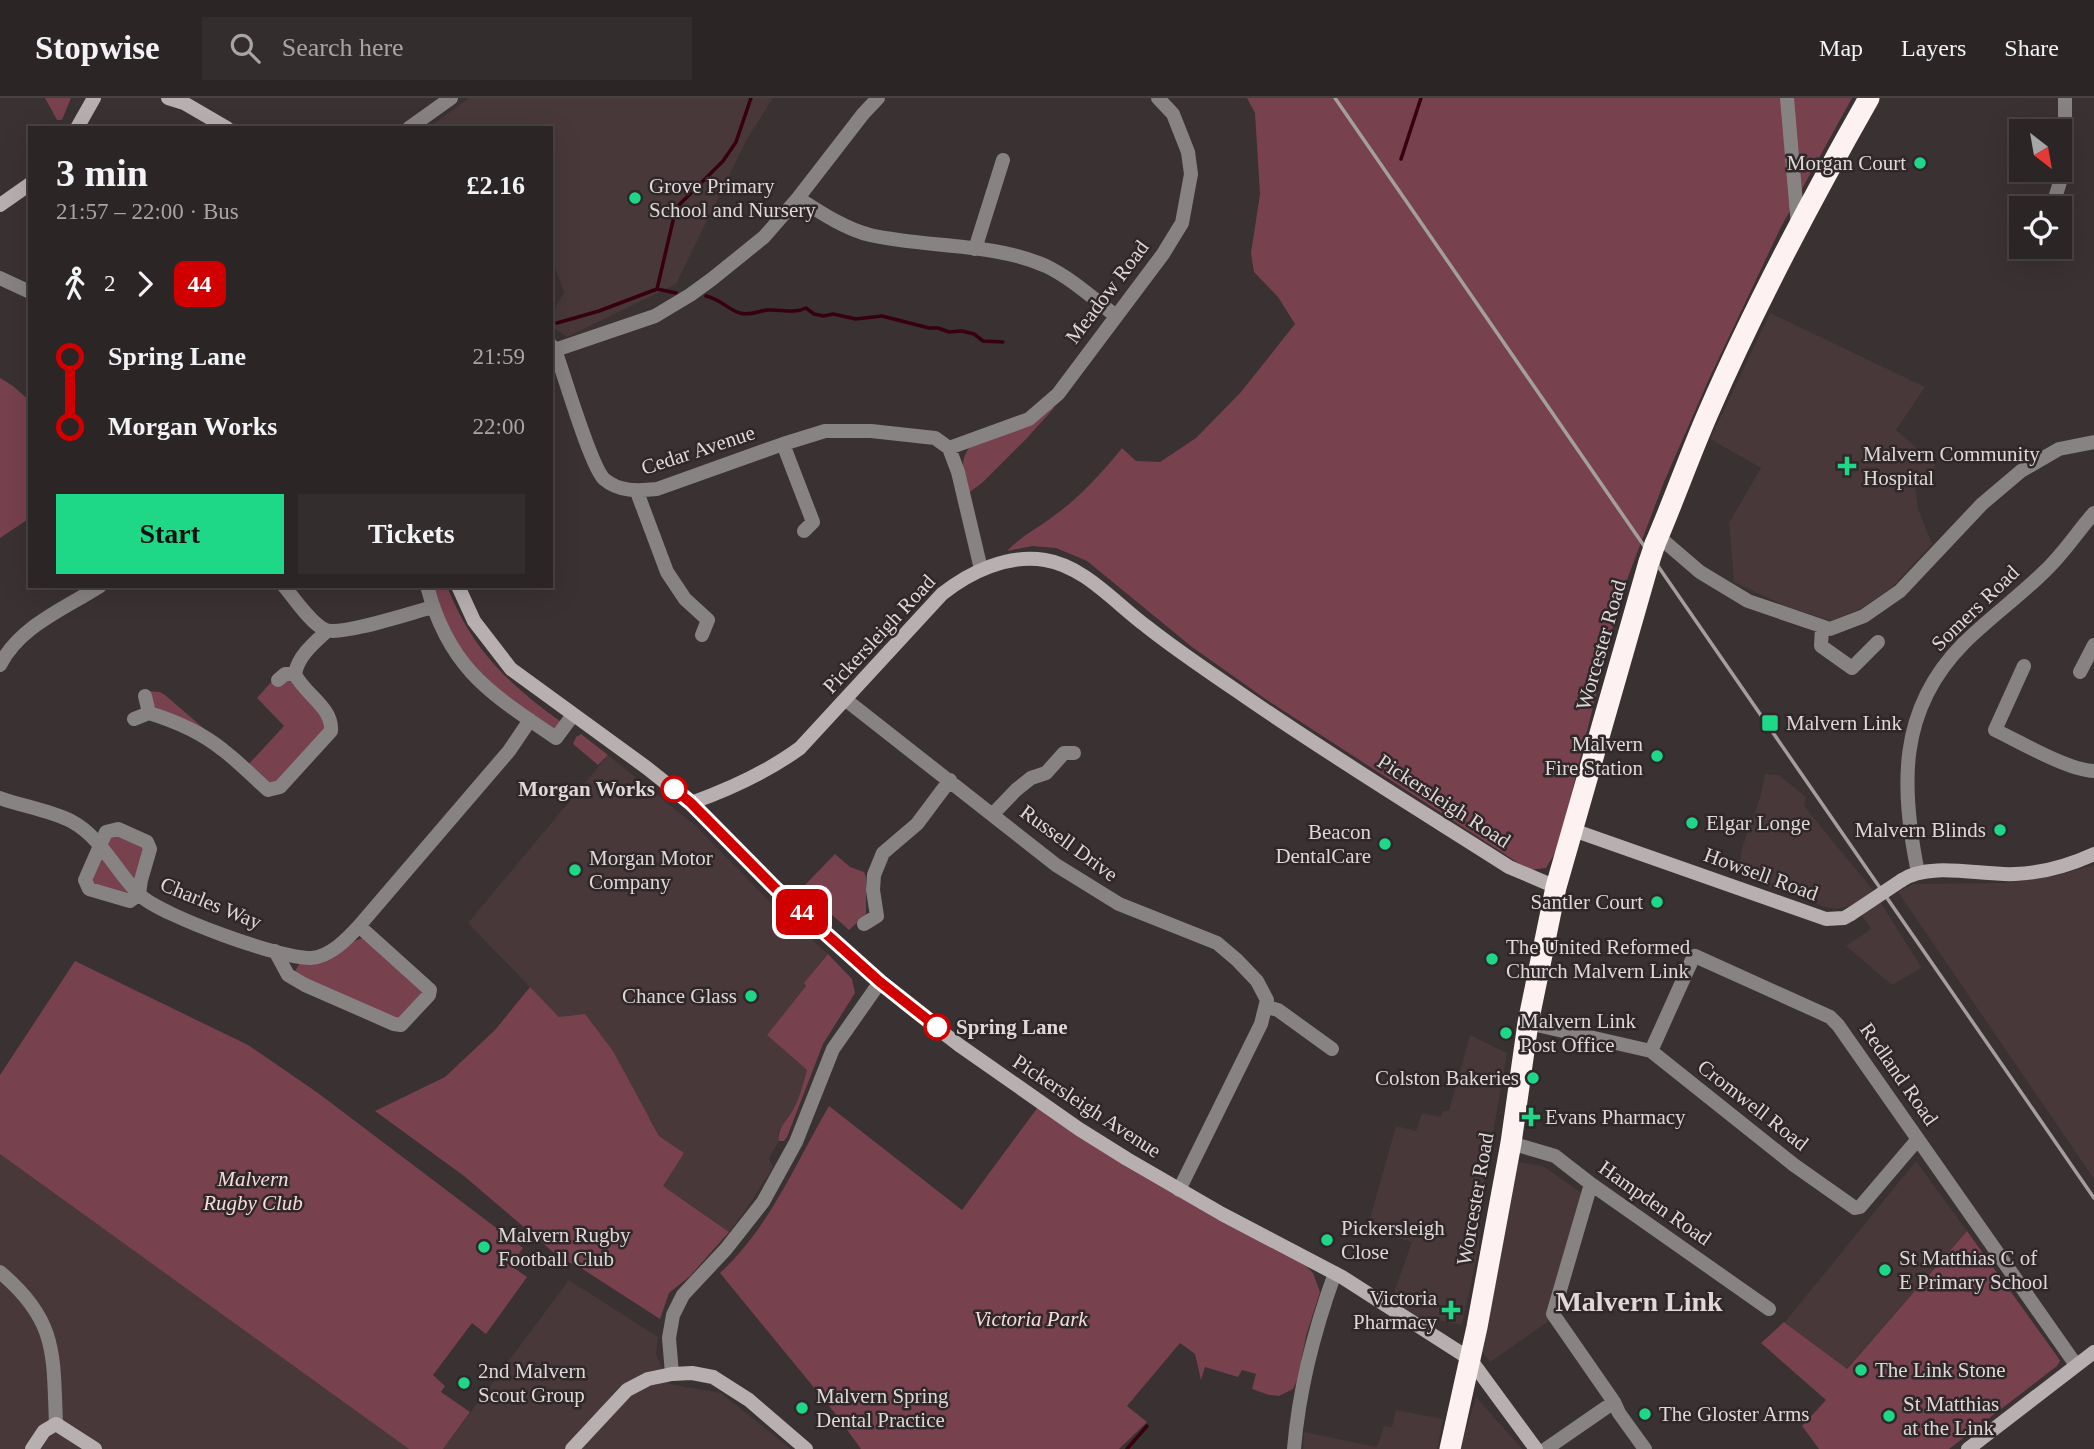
<!DOCTYPE html>
<meta charset="utf-8">
<style>
:root{--surface:#2c2526;--page:#342d2e;--text:#f1f3f6;--muted:#a6a5a7;--line:#484243;--accent:#1ed888}
body{margin:0;font-family:"Times New Roman",serif;background:var(--page);color:var(--text);height:100vh;display:flex;flex-direction:column;font-size:26px;white-space:nowrap}
*{box-sizing:border-box;margin:0}
p{font-size:23px;color:var(--muted)}
.icon{flex:none;width:38px;height:38px;fill:none;stroke:currentColor;stroke-width:2;stroke-linecap:round;stroke-linejoin:round}
.map{position:relative;flex:1;overflow:hidden}
.details{position:absolute;left:28px;top:28px;width:525px;height:462px;display:flex;flex-direction:column;background:var(--surface);border-radius:0px;box-shadow:0 7px 28px #0002,0 0 0 2px var(--line)}
.details>*{flex:none}
.badge{padding:0 14px;border-radius:10px;font-size:24px;line-height:46px}
.needle{width:46px;rotate:149deg}
.tools{position:absolute;left:2009px;top:21px;display:grid;gap:14px}
.tools a{display:grid;place-items:center;width:63px;height:63px;border-radius:0px;background:var(--surface);box-shadow:0 7px 28px #0002,0 0 0 2px var(--line);font-size:35px}
.map>.badge{position:absolute;translate:-50% -50%;box-shadow:0 0 0 4px #fff}
.legs{display:flex;align-items:center;gap:10px;height:77px;padding:0 28px;font-size:23px}
.legs p{margin-inline-start:auto}
.overview{display:flex;align-items:center;justify-content:space-between;height:119px;padding:0 28px}
h1{font-size:38px;font-weight:700;line-height:52px}
.action{display:flex;gap:14px;margin-top:auto;padding:14px 28px}
.action a{flex:1;height:80px;border-radius:0px;background:var(--accent);color:#111;font-size:28px;font-weight:700;line-height:80px;text-align:center}
.action a+a{background:var(--page);color:var(--text)}
ul{padding:0 28px;list-style:none}
li{display:flex;align-items:center;gap:24px;height:70px;font-size:26px}
li i{display:grid;place-items:center;width:10px;height:100%;margin:0 9px;background:currentColor}
li i::after{content:'';width:18px;height:18px;margin:-9px;border:5px solid;border-radius:50%;background:var(--surface)}
li p{margin-inline-start:auto}
li:first-child i{background:linear-gradient(#0000 50%,currentColor 0)}
li:last-child i{background:linear-gradient(currentColor 50%,#0000 0)}
header{display:flex;align-items:center;gap:42px;box-sizing:border-box;height:98px;padding:0 35px;background:var(--surface);border-bottom:2px solid var(--line)}
header strong{font-size:33px}
nav{display:flex;gap:38px;margin-inline-start:auto;font-size:24px}
.search{width:490px;height:63px;background:var(--page);display:flex;align-items:center;gap:18px;box-sizing:border-box;padding:0 24px;border-radius:0px;color:var(--muted);font-size:26px}
.map>svg:first-child{display:block}
.built{fill:#48383a}
.green{fill:#77414d}
.lines{fill:none;stroke-linecap:round;stroke-linejoin:round}
.stream{stroke:#360011;stroke-width:3.5}
.street{stroke:#878383;stroke-width:14}
.secondary{stroke:#b7afb0;stroke-width:14}
.highway{stroke:#fdf1f2;stroke-width:21}
.rail{stroke:#a59e9f;stroke-width:3.5}
.secondary-bridge{stroke:#b7afb0;stroke-width:14}
.highway-bridge{stroke:#fdf1f2;stroke-width:21}
.line-1-casing{stroke:#fff;stroke-width:16}
.line-1{stroke:#d00000;stroke-width:10}
.poi-dot{fill:#1ed888;stroke:#302729;stroke-width:2.5}
.stop-1-dot{fill:#fff;stroke:#d00000;stroke-width:3.5}
.labels{text-anchor:middle;stroke-width:5;stroke-linejoin:round;paint-order:stroke}
.poi-label{font-size:21px;fill:#ded8d9;stroke:#302729;text-anchor:start}
.street-label{font-size:21px;fill:#ded8d9;stroke:#302729}
.stop-label{font-size:21px;font-weight:bold;fill:#ded8d9;stroke:#302729;text-anchor:end}
.park-label{font-size:21px;font-style:italic;fill:#f5dcdf;stroke:#302729}
.district-label{font-size:28px;font-weight:bold;fill:#e2d6d8;stroke:#302729}
</style>
<header>
<strong>Stopwise</strong>
<div class="search"><svg class="icon" aria-label="search" viewBox="0 0 24 24"><circle cx="10" cy="10" r="6"/><path d="M15 15l6 6"/></svg>Search here</div>
<nav><a>Map</a><a>Layers</a><a>Share</a></nav>
</header>
<div class="map">
<svg width="2094" height="1351" viewBox="0 0 2094 1351">
<rect width="100%" height="100%" fill="#3a3132"/>
<!-- built -->
<path class="built" d="M469,0h304l-26,41 -71,145 -109,53 -16,-11v-10l13,-24 -13,-35v-129h-123z
M1770,215l155,74 -29,43 40,35 -21,21 3,23 14,35 -40,43 -30,21 -31,13 -48,-16 -49,-23 -5,-59 32,-55 -51,-29z
M608,657l89,72 75,77 56,50 -23,29 1,3 -39,49 40,35 -5,20 -9,20 -15,23 1,8 -10,17 4,9 -28,44 -16,21 -66,-46 20,-33 -24,-17 -7,-15 -93,-104 -91,-94z
M1765,676l14,1 27,22 -2,9 68,83 50,79 -30,17 -46,-39 25,-17 -9,-13 -14,-10 -12,3 -14,-3 -73,-26 -10,-11 3,-21 18,-50z
M2094,767v314l-196,-287 15,-8 92,-1 50,-7z
M1470,937l37,18 -25,143 -3,51 -17,78 -46,-9 -24,-18 20,-56 -45,-13 29,-103 20,5 6,-18 19,4 2,-6h6z
M0,1056l389,279 20,16h-409z
M1916,1063l51,70 -121,138 -61,-47z
M1518,1064l25,4 40,28 -35,117 1,10 -59,41 -8,-10z
M569,1182l89,57 -2,17 13,30 52,9 70,56h-348z
M1476,1299l46,52h-62z
M1396,1312l47,9 -6,30h-134l1,-17 73,15 7,-21 8,1z"/>
<!-- green -->
<path class="green" d="M45,0h26l-9,22h-5z
M1247,0h605l-71,129 -72,152 -45,103 -44,116 -62,250 -12,20 -17,2 -262,-170 -75,-53 -105,-86 -31,-13 -24,-2 -25,5c13,-14 29,-22 44,-33 27,-19 50,-44 71,-70l14,13 24,1 36,-24 45,-46 54,-68 -17,-27 -24,-25 -3,-19 9,-59 -5,-81z
M0,280l13,8 17,15v117l-30,20z
M1055,309l-29,32 -44,44 -15,11c-3,-19 -10,-35 6,-50z
M433,488h14c24,62 60,97 113,135v6l-9,2c-20,-14 -44,-27 -62,-44 -28,-25 -47,-63 -56,-99z
M291,581l38,46 -49,57 -12,1 -21,-17 37,-40 -27,-28 16,-18z
M148,593l12,1 5,3 50,43 -62,-30z
M581,636l27,21 -10,10 -25,-21 3,-7z
M116,736l30,11 -12,33 -27,-32 1,-8z
M835,756l15,13 14,5 2,5v37l-17,16 -47,-42z
M103,759l29,38 -40,-11 5,-25z
M362,840l63,52 -26,30 -100,-45 -4,-4 5,-8z
M828,856l24,25 3,14 -32,51 -36,93 -3,4h-5c-2,-13 8,-20 14,-31 7,-13 10,-26 14,-40l-40,-35 39,-49 -2,-3z
M75,863l173,84 70,48 205,155 -13,17 17,12 -41,57 -14,-11 -39,52 12,11 -4,6 29,20 -27,37h-34l-409,-295v-79z
M530,889l29,30 26,-3 28,37 46,85 25,17 -21,33 66,46 -39,44 -21,17 -9,26 -79,-51 -21,-10 -96,-82 -89,-65 70,-34 50,-47z
M829,1008l133,104 76,-103 268,159 7,7 7,19 -14,44 -8,42 -5,11 -14,7 -10,-1 -17,-6 4,-15 -14,-4 -4,7 -33,-10 -4,13 -6,-26 -15,-11 -53,63 20,16 -28,27h-258l-27,-37 -114,-139c50,-46 75,-109 109,-167z
M1967,1133l90,125 3,5 -3,5 -108,83h-130l-17,-23 24,-26 -65,-57 23,-21 63,47z"/>
<g class="lines">
<!-- stream -->
<path class="stream" d="M1401,61l20,-61
M657,191l19,-81 47,-47 13,-19 15,-44
M706,198c16,4 21,13 34,17 10,3 18,-2 28,-3 13,-1 26,4 38,-2l8,6 10,2 9,-2 23,5 26,-3 47,12h9l11,4 13,-1 12,3 9,7 20,1
M557,225l42,-12 58,-22 19,4
M1127,1351l20,-23"/>
<!-- street -->
<path class="street" d="M1787,0l11,128
M409,30l42,-30
M798,100c22,14 47,31 72,37 57,13 121,7 176,31 25,12 48,33 70,50
M2052,110l15,-49 -6,-25 4,-13v-23
M2030,150l1,-1
M975,151l28,-89
M0,180l30,14
M551,247l4,5c9,24 35,115 49,129 15,13 34,12 53,10l126,-45 42,-13h46l64,7 14,10 9,24 23,97
M555,252l100,-34 35,-21 22,-16 52,-42 34,-39 65,-84 15,-16
M783,346l30,78 -9,9
M949,350l80,-29 29,-25 105,-140 19,-31 9,-49 -3,-22 -15,-38 -15,-16
M637,394l30,80 18,27 23,21 -6,15
M1658,438l42,36 48,29 82,28 34,-13 36,-25 82,-87 39,-33 38,-22 35,-7
M284,488c10,12 28,39 42,44 16,6 87,-18 107,-23
M427,488c22,83 63,107 129,152l17,-23
M1822,530l-1,18 31,22 26,-26
M0,567c20,-39 64,-56 100,-79
M2024,568l-29,64c25,12 73,40 99,41
M2080,574l14,-27
M278,582l7,-6h10
M145,598l4,17c26,8 52,19 74,37 16,12 30,27 45,40l12,-3 51,-56c2,-24 -27,-37 -36,-57 3,-18 19,-31 32,-43
M846,602l210,165 63,39 98,39 20,17 20,21 10,19 -6,24 -82,166
M134,621l15,-6
M0,700c22,8 51,13 71,23 32,17 45,52 70,75 22,20 139,63 170,62 19,-1 36,-19 48,-32l150,-175 21,-31
M993,716l23,-24 15,-12 15,-5 18,-20h10
M118,731l29,13 3,7 -9,31 -2,14 -9,7 -41,-12 -4,-9 21,-48z
M1918,775c-17,-85 -21,-162 45,-229 26,-26 57,-48 83,-74 18,-17 32,-39 48,-57
M864,826l13,-8 -4,-26 1,-15 9,-22 34,-29 33,-44
M275,853l13,24 17,10 89,39 7,1 28,-30 1,-5 -71,-64
M1267,909l11,3 54,39
M1528,925l123,28 143,114 61,43 5,-1 58,-68
M1651,953l41,-91 3,-4 135,61 8,8 238,340
M1511,1045l44,13 36,28 178,125
M1591,1086l-38,130 61,88 5,11 26,36
M0,1174c58,49 53,82 56,152
M672,1276l-3,-36 4,-23 10,-20 43,-46 37,-47 33,-60 37,-93 47,-67
M1294,1351c5,-61 20,-118 41,-176
M1546,1351l68,-47"/>
<!-- secondary -->
<path class="secondary" d="M168,0l16,5 43,25
M77,30l17,-30
M0,107l30,-21
M458,488l16,35 37,48 136,99 44,35 85,86 130,115 53,41 120,84 48,30 95,55 120,63 128,82 66,90
M691,705c39,-14 75,-30 109,-55l142,-154c28,-22 65,-40 103,-34 39,6 70,43 101,66 29,23 60,44 91,65 89,62 181,118 272,176l47,20
M1573,732l253,89 18,-1 7,-4
M1902,782c28,-19 81,-4 113,-6 26,-1 55,-9 79,-20
M32,1351l12,-18 12,-7 39,25
M572,1351l55,-59 21,-11 24,-5 20,-1 21,4 36,23 57,49
M1968,1351l126,-97"/>
<!-- highway -->
<path class="highway" d="M1655,446c19,-44 35,-90 54,-133 47,-108 102,-211 160,-313
M1450,1351l27,-122 34,-184 17,-120 28,-136 93,-325"/>
<!-- rail -->
<path class="rail" d="M1335,0l759,1100"/>
<!-- secondary-bridge -->
<path class="secondary-bridge" d="M1851,816l51,-34"/>
<!-- highway-bridge -->
<path class="highway-bridge" d="M1649,464l6,-18"/>
</g>
<g class="lines">
<!-- line-1 casing -->
<g class="line-1-casing">
<path id="line-1" d="M674,691l17,14 85,86 104,93 57,45"/>
</g>
<!-- line-1 -->
<use href="#line-1" class="line-1"/>
</g>
<!-- markers -->
<g class="poi-dot">
<circle cx="1920" cy="65" r="7"/>
<circle cx="635" cy="100" r="7"/>
<path d="M1843.5 357.5h7v7h7v7h-7v7h-7v-7h-7v-7h7z"/>
<rect x="1761" y="616" width="18" height="18" rx="3.5"/>
<circle cx="1657" cy="658" r="7"/>
<circle cx="1692" cy="725" r="7"/>
<circle cx="2000" cy="732" r="7"/>
<circle cx="1385" cy="746" r="7"/>
<circle cx="575" cy="772" r="7"/>
<circle cx="1657" cy="804" r="7"/>
<circle cx="1492" cy="861" r="7"/>
<circle cx="751" cy="898" r="7"/>
<circle cx="1506" cy="935" r="7"/>
<circle cx="1533" cy="980" r="7"/>
<path d="M1527.5 1008.5h7v7h7v7h-7v7h-7v-7h-7v-7h7z"/>
<circle cx="1327" cy="1142" r="7"/>
<circle cx="484" cy="1149" r="7"/>
<circle cx="1885" cy="1172" r="7"/>
<path d="M1447.5 1201.5h7v7h7v7h-7v7h-7v-7h-7v-7h7z"/>
<circle cx="1861" cy="1272" r="7"/>
<circle cx="464" cy="1285" r="7"/>
<circle cx="802" cy="1310" r="7"/>
<circle cx="1645" cy="1316" r="7"/>
<circle cx="1889" cy="1318" r="7"/>
</g>
<g class="stop-1-dot">
<circle cx="674" cy="691" r="12"/>
<circle cx="937" cy="929" r="12"/>
</g>
<g class="labels">
<!-- poi labels -->
<g class="poi-label">
<text x="1906" y="72" text-anchor="end">Morgan Court</text>
<text x="649" y="95">Grove Primary<tspan x="649" dy="24">School and Nursery</tspan></text>
<text x="1863" y="363">Malvern Community<tspan x="1863" dy="24">Hospital</tspan></text>
<text x="1786" y="632">Malvern Link</text>
<text x="1643" y="653" text-anchor="end">Malvern<tspan x="1643" dy="24">Fire Station</tspan></text>
<text x="1706" y="732">Elgar Longe</text>
<text x="1986" y="739" text-anchor="end">Malvern Blinds</text>
<text x="1371" y="741" text-anchor="end">Beacon<tspan x="1371" dy="24">DentalCare</tspan></text>
<text x="589" y="767">Morgan Motor<tspan x="589" dy="24">Company</tspan></text>
<text x="1643" y="811" text-anchor="end">Santler Court</text>
<text x="1506" y="856">The United Reformed<tspan x="1506" dy="24">Church Malvern Link</tspan></text>
<text x="737" y="905" text-anchor="end">Chance Glass</text>
<text x="1520" y="930">Malvern Link<tspan x="1520" dy="24">Post Office</tspan></text>
<text x="1519" y="987" text-anchor="end">Colston Bakeries</text>
<text x="1545" y="1026">Evans Pharmacy</text>
<text x="1341" y="1137">Pickersleigh<tspan x="1341" dy="24">Close</tspan></text>
<text x="498" y="1144">Malvern Rugby<tspan x="498" dy="24">Football Club</tspan></text>
<text x="1899" y="1167">St Matthias C of<tspan x="1899" dy="24">E Primary School</tspan></text>
<text x="1437" y="1207" text-anchor="end">Victoria<tspan x="1437" dy="24">Pharmacy</tspan></text>
<text x="1875" y="1279">The Link Stone</text>
<text x="478" y="1280">2nd Malvern<tspan x="478" dy="24">Scout Group</tspan></text>
<text x="816" y="1305">Malvern Spring<tspan x="816" dy="24">Dental Practice</tspan></text>
<text x="1903" y="1313">St Matthias<tspan x="1903" dy="24">at the Link</tspan></text>
<text x="1659" y="1323">The Gloster Arms</text>
</g>
<!-- street labels -->
<g class="street-label">
<text transform="translate(1107 194) rotate(-53)" y="7">Meadow Road</text>
<text transform="translate(698 352) rotate(-18)" y="7">Cedar Avenue</text>
<text transform="translate(1975 510) rotate(-44)" y="7">Somers Road</text>
<text transform="translate(879 536) rotate(-47)" y="7">Pickersleigh Road</text>
<text transform="translate(1601 547) rotate(-74)" y="7">Worcester Road</text>
<text transform="translate(1444 703) rotate(33)" y="7">Pickersleigh Road</text>
<text transform="translate(1069 745) rotate(36)" y="7">Russell Drive</text>
<text transform="translate(1761 776) rotate(20)" y="7">Howsell Road</text>
<text transform="translate(211 805) rotate(22)" y="7">Charles Way</text>
<text transform="translate(1899 976) rotate(55)" y="7">Redland Road</text>
<text transform="translate(1753 1007) rotate(38)" y="7">Cromwell Road</text>
<text transform="translate(1087 1008) rotate(33)" y="7">Pickersleigh Avenue</text>
<text transform="translate(1475 1101) rotate(-80)" y="7">Worcester Road</text>
<text transform="translate(1655 1105) rotate(35)" y="7">Hampden Road</text>
</g>
<!-- stop labels -->
<g class="stop-label">
<text x="655" y="698">Morgan Works</text>
<text x="956" y="936" text-anchor="start">Spring Lane</text>
</g>
<!-- park labels -->
<g class="park-label">
<text x="253" y="1088">Malvern<tspan x="253" dy="24">Rugby Club</tspan></text>
<text x="1031" y="1228">Victoria Park</text>
</g>
<!-- district labels -->
<g class="district-label">
<text x="1639" y="1213">Malvern Link</text>
</g>
</g>
</svg>
<div class="tools">
<a><svg class="needle" viewBox="-14 -14 28 28"><path d="M0-13l5 13h-10z" fill="#e53935"/><path d="M0 13l5-13h-10z" fill="#a6a5a7"/></svg></a>
<a><svg class="icon" aria-label="locate" viewBox="0 0 24 24"><circle cx="12" cy="12" r="6"/><path d="M12 2v4M12 18v4M2 12h4M18 12h4"/></svg></a>
</div>
<b class="badge" style="left:802px;top:814px;background:#d00000;color:#fff">44</b>
<section class="details">
<div class="overview"><div><h1>3 min</h1><p>21:57 – 22:00 · Bus</p></div><b>£2.16</b></div>
<div class="legs"><svg class="icon" aria-label="walk" viewBox="0 0 24 24"><circle cx="13" cy="4" r="2"/><path d="M13 8l-2 6 4 7M11 14l-3 7M7 12l3-4h3l4 4"/></svg>2<svg class="icon" aria-label="forward" viewBox="0 0 24 24"><path d="M9 5l7 7-7 7"/></svg><b class="badge" style="background:#d00000;color:#fff">44</b></div>
<ul>
<li><i style="color:#d00000"></i><b>Spring Lane</b><p>21:59</p></li>
<li><i style="color:#d00000"></i><b>Morgan Works</b><p>22:00</p></li>
</ul>
<div class="action"><a>Start</a><a>Tickets</a></div>
</section>
</div>
